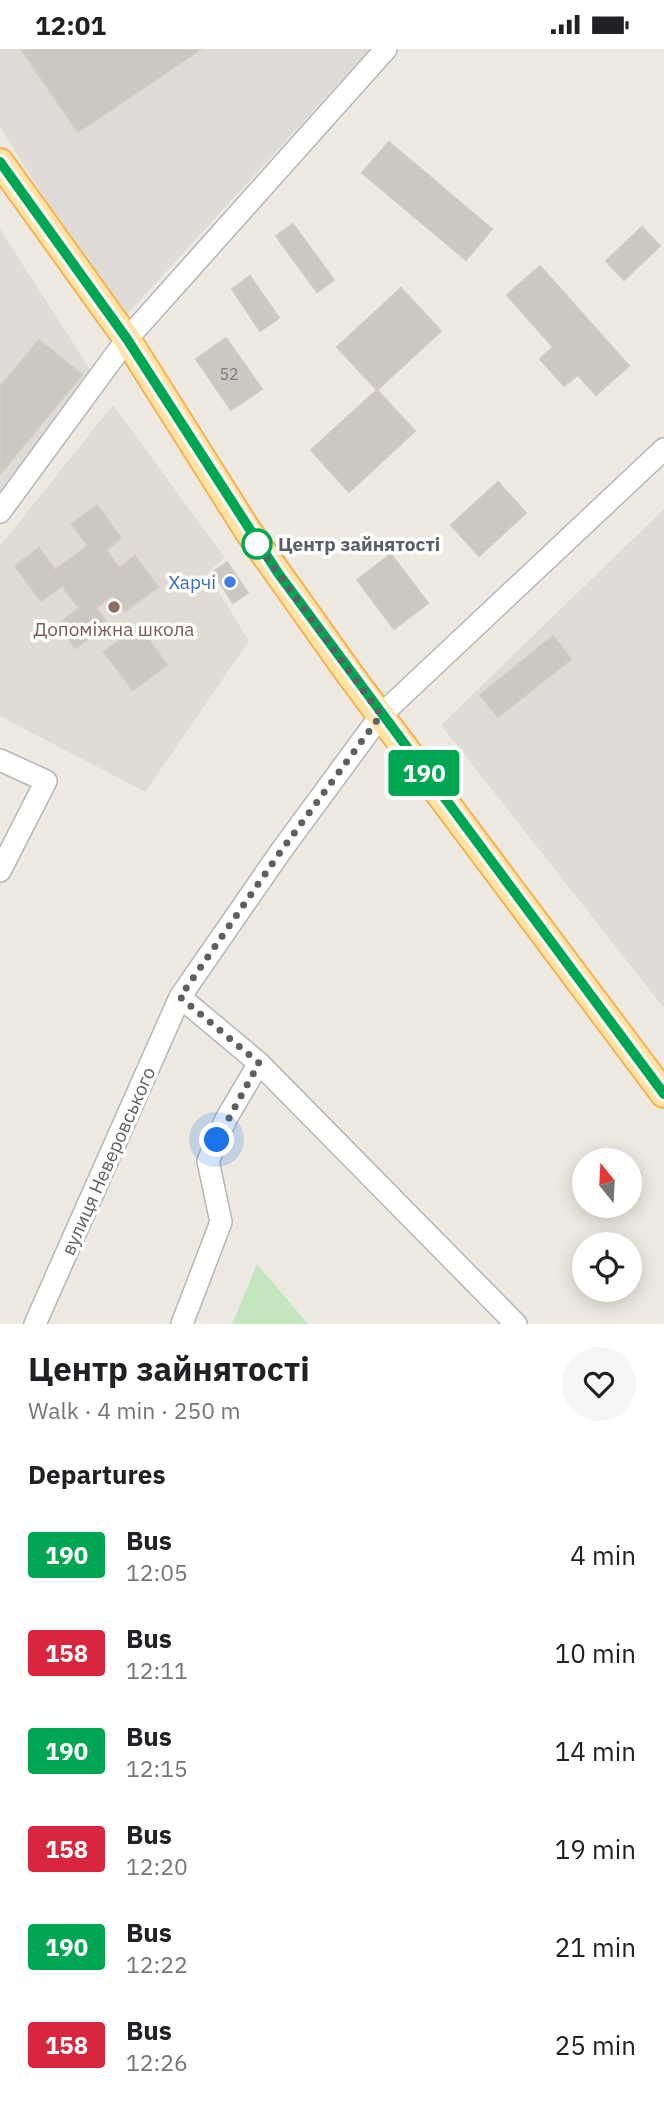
<!DOCTYPE html>
<meta charset="utf-8">
<style>
:root{--surface:#fff;--page:#f6f6f6;--text:#202124;--muted:#757577}
body{margin:0;font-family:"IBM Plex Sans",sans-serif;background:var(--page);color:var(--text);height:100vh;display:flex;flex-direction:column;font-size:26px;white-space:nowrap}
*{box-sizing:border-box;margin:0}
p{font-size:23px;color:var(--muted)}
.icon{flex:none;width:38px;height:38px;fill:none;stroke:currentColor;stroke-width:2;stroke-linecap:round;stroke-linejoin:round}
.map{position:relative;height:1275px;overflow:hidden}
.details{display:flex;flex-direction:column;background:var(--surface);flex:1}
.details>*{flex:none}
.badge{padding:0 14px;border-radius:5px;font-size:24px;line-height:46px}
.needle{width:46px;rotate:342deg}
.buttons{position:absolute;left:572px;top:1099px;display:grid;gap:14px}
.buttons a{display:grid;place-items:center;width:70px;height:70px;border-radius:50%;background:var(--surface);box-shadow:0 4px 18px #0003;font-size:35px}
.you{position:absolute;width:35px;height:35px;margin:-18px;border:5px solid #fff;border-radius:50%;background:#1a73e8;box-shadow:0 0 0 10px #1a73e833}
.map>.badge{position:absolute;translate:-50% -50%;box-shadow:0 0 0 4px #fff}
h2{padding:0 28px;font-size:26px;line-height:63px}
.round{display:grid;place-items:center;flex:none;width:74px;height:74px;border-radius:37px;background:var(--page)}
.overview{display:flex;align-items:center;justify-content:space-between;height:119px;padding:0 28px}
h1{font-size:33px;font-weight:700;line-height:52px}
ul{padding:0;list-style:none}
li{display:flex;align-items:center;gap:21px;height:98px;padding:0 28px}
li div{flex:1}
li b{display:block;font-size:26px}
li em{font-style:normal}
li .badge{min-width:77px;font-weight:700;text-align:center}
.status{display:flex;justify-content:space-between;align-items:center;height:49px;padding:0 35px;background:var(--surface);direction:ltr}
.status svg{height:19px;fill:currentColor}
.map>svg:first-child{display:block}
.industrial{fill:#dfdcd7}
.education{fill:#e0dbd3}
.green{fill:#c3e6be}
.building{fill:#cbc7c1;stroke:#d3cac0;stroke-width:2}
.lines{fill:none;stroke-linecap:round;stroke-linejoin:round}
.minor-casing{stroke:#b3b6ba;stroke-width:24}
.major-casing{stroke:#f5b254;stroke-width:30}
.minor{stroke:#fff;stroke-width:21}
.major{stroke:#ffe4a6;stroke-width:26}
.line-casing{stroke:#fff;stroke-width:16}
.line{stroke:#00a651;stroke-width:10}
.walk{stroke:#5b6064;stroke-width:7;stroke-dasharray:0 12.6}
.stop-dot{fill:#fff;stroke:#00a651;stroke-width:3.5}
.shop-dot{fill:#3f7fe0;stroke:#fff;stroke-width:2.5}
.education-dot{fill:#8d6e63;stroke:#fff;stroke-width:2.5}
.labels{text-anchor:middle;stroke-width:7;stroke-linejoin:round;paint-order:stroke}
.number-label{font-size:16px;fill:#777a7b}
.stop-label{font-size:19px;font-weight:bold;fill:#5b6064;stroke:#fff;text-anchor:start}
.shop-label{font-size:19px;fill:#366cbe;stroke:#fff;text-anchor:end}
.education-label{font-size:19px;fill:#785e54;stroke:#fff}
.street-label{font-size:19px;fill:#5b6064;stroke:#fff}
</style>
<div class="status"><b>12:01</b><svg viewBox="0 0 49 12"><path d="M0 12V9h3v3zM5 12V6h3v6zM10 12V3h3v9zM15 12V0h3v12zM26 1h20v11H26zM47 4h2v5h-2z"/></svg></div>
<div class="map">
<svg width="664" height="1275" viewBox="0 0 664 1275">
<rect width="100%" height="100%" fill="#eeeae2"/>
<!-- industrial -->
<path class="industrial" d="M0,0h370l-249,272 -121,-194z
M0,180l93,145 -93,122z
M664,460v499l-223,-283z"/>
<!-- education -->
<path class="education" d="M113,356l112,153 -18,15 42,68 -104,151 -145,-76v-170z"/>
<!-- green -->
<path class="green" d="M257,1215l51,60h-76z"/>
<!-- building -->
<path class="building" d="M21,0h180l-123,83z
M389,93l103,87 -26,31 -104,-87z
M293,175l41,56 -17,12 -41,-56z
M642,178l18,19 -36,34 -18,-19z
M540,217l89,100 -33,29 -18,-20 -14,11 -24,-27 13,-12 -46,-52z
M250,227l29,42 -19,13 -28,-42z
M401,239l40,43 -64,59 -40,-43z
M226,289l36,51 -31,21 -35,-51z
M39,291l43,35 -82,99v-87z
M377,341l38,41 -66,61 -38,-42z
M498,433l28,31 -47,43 -28,-31z
M97,456l24,33 -15,12 13,18 16,-12 23,31 -33,24 -12,-16 -17,13 12,16 -33,24 -17,-24 21,-16 -17,-22 -21,15 -26,-35 24,-18 16,22 33,-24 -16,-22z
M391,505l37,49 -34,26 -37,-49z
M227,513l21,31 -15,10 -20,-31z
M139,577l28,39 -34,25 -29,-38z
M553,587l18,23 -73,58 -18,-22z"/>
<g class="lines">
<!-- minor casing -->
<g class="minor-casing">
<path id="minor" d="M0,463l127,-173 259,-290
M0,711l46,21 -46,90
M259,1014l257,261
M35,1275l145,-327
M182,1275l39,-102 -13,-61 18,-42 33,-56 -79,-66 101,-146 100,-136 283,-266"/>
</g>
<!-- major casing -->
<g class="major-casing">
<path id="major" d="M0,113l127,177 121,192 103,145 313,418"/>
</g>
<!-- minor -->
<use href="#minor" class="minor"/>
<!-- major -->
<use href="#major" class="major"/>
</g>
<g class="lines">
<!-- line casing -->
<g class="line-casing">
<path id="line" d="M0,113l127,177 151,234 386,521"/>
</g>
<!-- line -->
<use href="#line" class="line"/>
<!-- walk -->
<path class="walk" d="M217,1091l42,-77 -79,-66 101,-146 100,-136 -124,-171"/>
</g>
<!-- markers -->
<circle class="stop-dot" cx="257" cy="495" r="14"/>
<circle class="shop-dot" cx="230" cy="533" r="7"/>
<circle class="education-dot" cx="114" cy="558" r="7"/>
<g class="labels">
<!-- number labels -->
<g class="number-label">
<text x="229" y="331">52</text>
</g>
<!-- stop labels -->
<g class="stop-label">
<text x="278" y="502">Центр зайнятості</text>
</g>
<!-- shop labels -->
<g class="shop-label">
<text x="216" y="540">Харчі</text>
</g>
<!-- education labels -->
<g class="education-label">
<text x="114" y="587">Допомiжна школа</text>
</g>
<!-- street labels -->
<g class="street-label">
<text transform="translate(108 1112) rotate(-66)" y="7">вулиця Неверовського</text>
</g>
</g>
</svg>
<div class="buttons">
<a><svg class="needle" viewBox="-14 -14 28 28"><path d="M0-13l5 13h-10z" fill="#e53935"/><path d="M0 13l5-13h-10z" fill="#757577"/></svg></a>
<a><svg class="icon" aria-label="locate" viewBox="0 0 24 24"><circle cx="12" cy="12" r="6"/><path d="M12 2v4M12 18v4M2 12h4M18 12h4"/></svg></a>
</div>
<div class="you" style="left:217px;top:1091px"></div>
<b class="badge" style="left:424px;top:724px;background:#00a651;color:#fff">190</b>
</div>
<section class="details">
<div class="overview"><div><h1>Центр зайнятості</h1><p>Walk · 4 min · 250 m</p></div><a class="round"><svg class="icon" aria-label="heart" viewBox="0 0 24 24"><path d="M12 20l-8-8c-3-5 5-10 8-4 3-6 11-1 8 4z"/></svg></a></div>
<h2>Departures</h2>
<ul>
<li><span class="badge" style="background:#00a651;color:#fff">190</span><div><b>Bus</b><p>12:05</p></div><em>4 min</em></li>
<li><span class="badge" style="background:#d7263d;color:#fff">158</span><div><b>Bus</b><p>12:11</p></div><em>10 min</em></li>
<li><span class="badge" style="background:#00a651;color:#fff">190</span><div><b>Bus</b><p>12:15</p></div><em>14 min</em></li>
<li><span class="badge" style="background:#d7263d;color:#fff">158</span><div><b>Bus</b><p>12:20</p></div><em>19 min</em></li>
<li><span class="badge" style="background:#00a651;color:#fff">190</span><div><b>Bus</b><p>12:22</p></div><em>21 min</em></li>
<li><span class="badge" style="background:#d7263d;color:#fff">158</span><div><b>Bus</b><p>12:26</p></div><em>25 min</em></li>
</ul>
</section>
